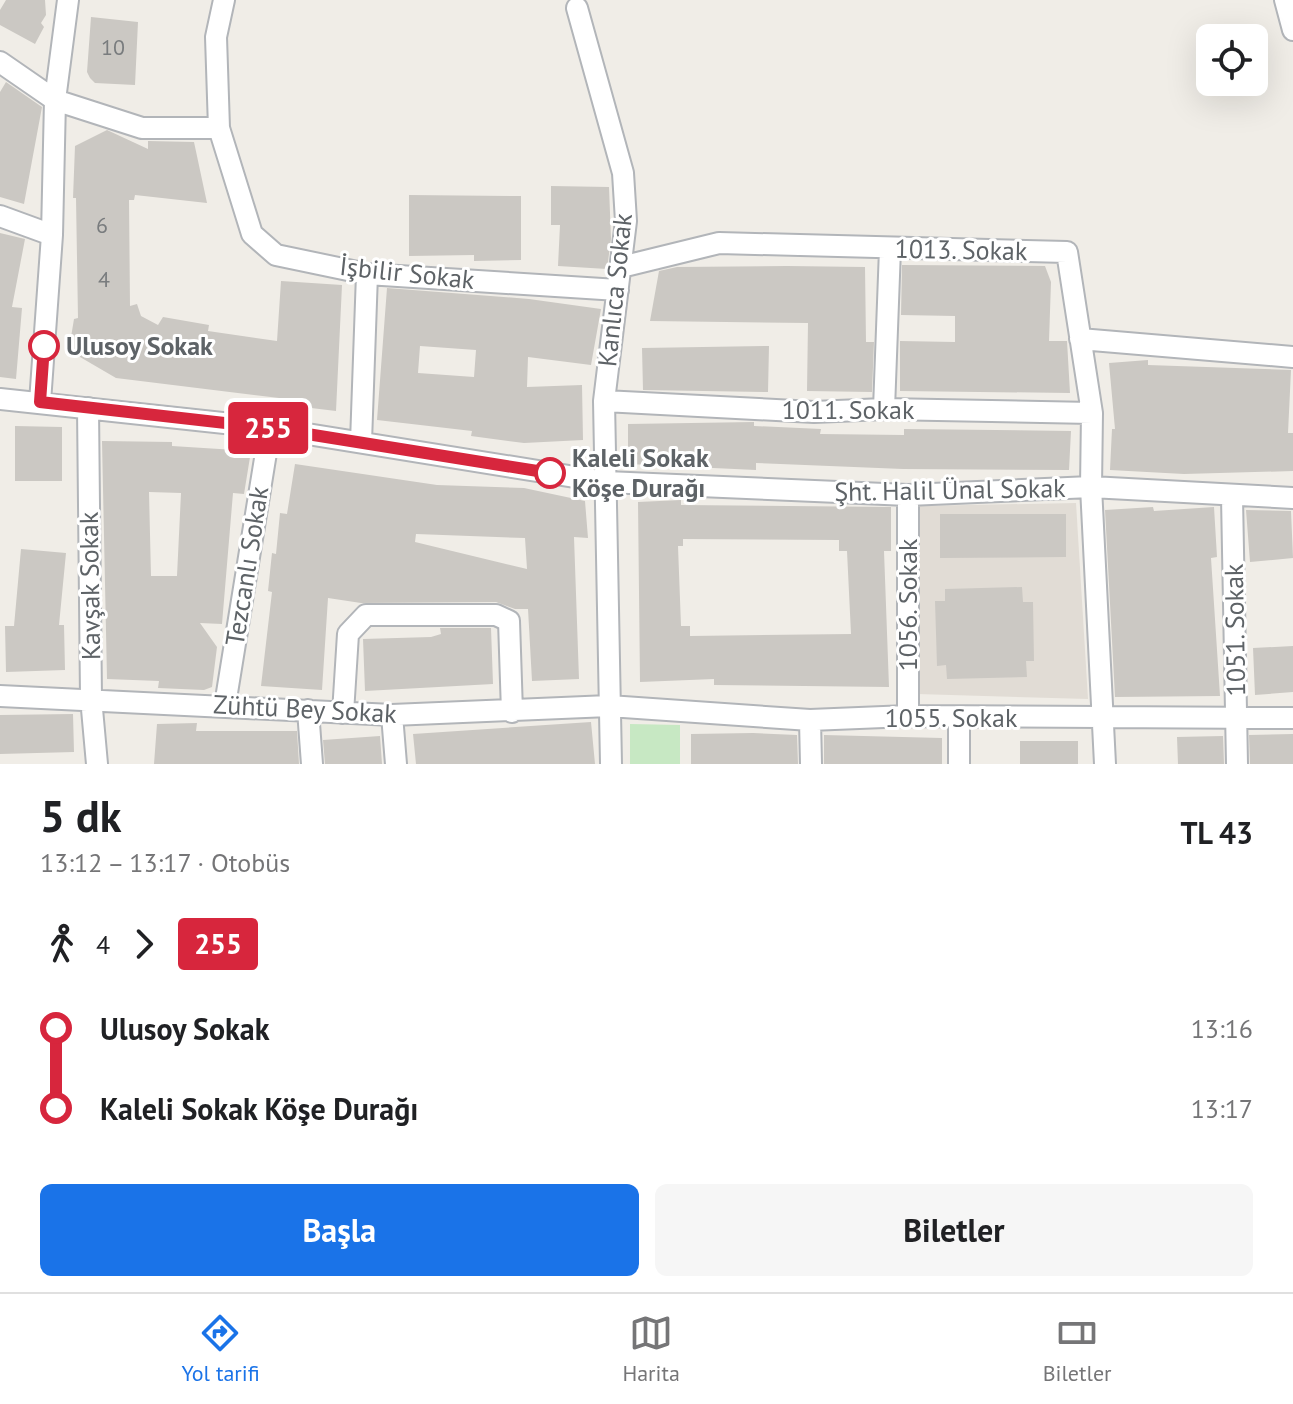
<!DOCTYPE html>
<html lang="tr">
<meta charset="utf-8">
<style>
:root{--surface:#fff;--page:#f6f6f6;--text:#202124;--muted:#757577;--line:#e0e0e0;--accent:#1a73e8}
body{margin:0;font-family:"PT Sans",sans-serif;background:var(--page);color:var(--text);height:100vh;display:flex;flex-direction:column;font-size:30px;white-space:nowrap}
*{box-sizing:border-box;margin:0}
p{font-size:26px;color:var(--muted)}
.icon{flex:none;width:44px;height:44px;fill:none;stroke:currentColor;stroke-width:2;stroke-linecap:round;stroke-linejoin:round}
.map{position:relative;height:764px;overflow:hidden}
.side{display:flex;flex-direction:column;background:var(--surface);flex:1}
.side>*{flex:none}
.badge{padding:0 16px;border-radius:6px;font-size:28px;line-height:52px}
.controls{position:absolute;left:1196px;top:24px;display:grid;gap:16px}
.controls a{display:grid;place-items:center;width:72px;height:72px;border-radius:12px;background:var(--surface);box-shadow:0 8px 32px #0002;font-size:40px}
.map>.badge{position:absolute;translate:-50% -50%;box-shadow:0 0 0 4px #fff}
.legs{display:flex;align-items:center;gap:12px;height:88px;padding:0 40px;font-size:26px}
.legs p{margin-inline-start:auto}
.head{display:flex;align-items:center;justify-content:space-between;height:136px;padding:0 40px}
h1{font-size:44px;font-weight:700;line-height:60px}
.cta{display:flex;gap:16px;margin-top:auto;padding:16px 40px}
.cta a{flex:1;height:92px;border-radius:12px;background:var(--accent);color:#fff;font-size:32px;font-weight:700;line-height:92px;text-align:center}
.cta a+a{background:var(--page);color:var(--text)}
ul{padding:0 40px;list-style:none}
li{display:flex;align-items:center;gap:28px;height:80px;font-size:30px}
li i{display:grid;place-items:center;width:12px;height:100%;margin:0 10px;background:currentColor}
li i::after{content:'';width:20px;height:20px;margin:-10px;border:6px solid;border-radius:50%;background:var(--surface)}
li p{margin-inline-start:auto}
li:first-child i{background:linear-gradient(#0000 50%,currentColor 0)}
li:last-child i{background:linear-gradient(currentColor 50%,#0000 0)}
.tab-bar{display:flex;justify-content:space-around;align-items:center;height:112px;border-top:2px solid var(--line);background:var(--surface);font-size:22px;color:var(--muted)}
.tab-bar a{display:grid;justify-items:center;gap:4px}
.tab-bar .selected{color:var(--accent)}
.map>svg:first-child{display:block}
.education{fill:#e1dcd5}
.green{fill:#c7e8c3}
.building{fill:#cbc8c3;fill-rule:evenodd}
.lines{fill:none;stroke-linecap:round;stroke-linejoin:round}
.minor-casing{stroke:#b2b5b9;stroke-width:24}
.minor{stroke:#fff;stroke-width:20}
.line-1-casing{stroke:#fff;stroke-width:18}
.line-1{stroke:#d7263d;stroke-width:12}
.stop-1-dot{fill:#fff;stroke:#d7263d;stroke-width:4}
.labels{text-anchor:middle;stroke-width:6;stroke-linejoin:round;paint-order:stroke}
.number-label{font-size:22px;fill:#797c7e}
.street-label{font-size:26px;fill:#5e6367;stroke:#fff}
.stop-label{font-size:26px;font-weight:bold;fill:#5e6367;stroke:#fff;text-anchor:start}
</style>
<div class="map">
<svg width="1293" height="764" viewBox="0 0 1293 764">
<rect width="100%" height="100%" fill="#f0ede7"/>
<!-- education -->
<path class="education" d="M1076,503l12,196 -171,-5 1,-188z"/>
<!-- green -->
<path class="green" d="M630,724l50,1v39h-50z"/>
<!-- building -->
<path class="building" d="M6,0h39l1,15 -5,8 3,4 -9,17 -35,-19v-15z
M91,17l47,5 -3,63 -40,-2 -5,-5 -3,-6z
M6,82l36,25 -18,97 -24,-7v-105z
M107,130l41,19v-8l46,1 13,61 -72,-8 -1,5h-5l1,106 7,-2 4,12 17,9 5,-8 46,8 -1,6 69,10 4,-60 61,4 -6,126 -58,-7 1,-6 -163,-20 -36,-21 -10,-14 4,-24 4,-1 -2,-120h-3l2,-52z
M551,186l58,1 2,52 -4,30 -49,-3 2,-41h-9z
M409,195l112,1v64l-47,1v-6l-65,1z
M0,233l25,6 -13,68 10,1 -6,71 -16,-2z
M902,265l143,1 6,16 -2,59h18l3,52 -170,-2v-50l55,1v-26l-54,-1z
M787,266l78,1 1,75h8l-2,50 -65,-1 1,-68 -158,-2 9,-50 18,-4z
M387,288l142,11 72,10 -10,56 -63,-8 -1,30 55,-2 1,55 -59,3 -53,-7 1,-5 -95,-11zM420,346l56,4 -2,27 -56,-4z
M769,346l-1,46 -125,-2 -1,-42z
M1148,360v5l143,5 -3,63h5v38l-109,3 -74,-4 2,-41h3l-6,-66z
M754,422v4l67,3 -1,5 84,1v-6l167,2 -2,39 -166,-1 -147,-6v7l-128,-6v-40z
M15,426l47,1v54h-47z
M102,441l70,1v4l79,5 -7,43 -11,-1 -11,131 -22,-1 17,24 -5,40 -8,3 -46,-2 1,-7 -52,-2zM149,492l32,1 -4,83h-26z
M295,464l142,21 87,3 61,13 3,37 -14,-1 5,142 -47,2 -4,-72h-13l-19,-7 -135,1 -33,-5 -6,92 -61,-4 11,-94 -4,-1 4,-38 4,1 4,-41 7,1zM416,534l109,4 2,31 -112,-27z
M681,500v5l210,2v44h-7l5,136 -175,-2v-6l-74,3 -2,-180zM683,539l156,1v11h8l4,83 -161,2v-10h-9l-3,-80h5z
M1153,507l1,4 60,-4 3,50 -6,1 9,138 -105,1 -10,-187z
M1246,510l45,1 2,47 -43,4z
M940,514h126v43l-126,1z
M21,549l45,4 -7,72h5l1,45 -59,2 -1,-46h9z
M1022,587l1,15h10l1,59h-8l1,16 -80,2 -1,-14 -9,1 -2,-65h10v-12z
M440,628h51l2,56 -128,7 -2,-52 68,-2 10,-3z
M1293,646v46l-38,3 -2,-47z
M73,714l1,38 -74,2v-39z
M591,722l4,42h-179l-3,-30z
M197,723l-1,8h101l2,33h-145l3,-40z
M753,733l44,2 1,29h-107v-30z
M1293,734v30h-43l-1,-29z
M824,735l118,3v26h-118z
M380,736l2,28h-57l-2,-24z
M1223,736l1,28h-46l-1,-27z
M1020,741h58v23h-58z"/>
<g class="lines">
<!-- minor casing -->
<g class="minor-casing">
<path id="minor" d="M224,0l-8,37 3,91 33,106 24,21 91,19 251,16
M1285,0l8,30
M577,8l46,165 3,48 -22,180 7,363
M0,62l55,38 87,28h77
M0,216l52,19
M621,267l98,-24 348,9 25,161 -1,74 14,277
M1080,339l213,18
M0,399l270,29 336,54 302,13 183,-8 202,11
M604,401l210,11 70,-3 208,4
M40,402l12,-167 3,-135 13,-100
M88,408l3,290 6,66
M884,409l6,-160
M361,442l6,-168
M1232,497l5,267
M0,696l392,19 217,-9 201,14 98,-4 385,2
M225,705l45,-277
M308,710l4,54
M343,713l5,-79 18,-19h130l13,6 3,91
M392,715l4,49
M908,716v-221
M810,720l1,44
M959,764v-45"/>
</g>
<!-- minor -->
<use href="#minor" class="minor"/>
</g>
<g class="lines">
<!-- line-1 casing -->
<g class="line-1-casing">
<path id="line-1" d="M44,346l-4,56 230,26 280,45"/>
</g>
<!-- line-1 -->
<use href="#line-1" class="line-1"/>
</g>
<!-- markers -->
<g class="stop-1-dot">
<circle cx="44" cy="346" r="14"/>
<circle cx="550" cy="473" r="14"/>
</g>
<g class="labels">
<!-- number labels -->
<g class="number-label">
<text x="113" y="55">10</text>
<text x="102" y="233">6</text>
<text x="104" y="287">4</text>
</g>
<!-- street labels -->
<g class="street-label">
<text transform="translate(961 250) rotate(1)" y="9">1013. Sokak</text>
<text transform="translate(407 273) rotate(6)" y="9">İşbilir Sokak</text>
<text transform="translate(615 290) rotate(-84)" y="9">Kanlıca Sokak</text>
<text x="848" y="419">1011. Sokak</text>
<text transform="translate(950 490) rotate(-1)" y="9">Şht. Halil Ünal Sokak</text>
<text transform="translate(247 566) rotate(-81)" y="9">Tezcanlı Sokak</text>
<text transform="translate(90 586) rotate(-91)" y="9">Kavşak Sokak</text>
<text transform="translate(908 605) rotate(-90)" y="9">1056. Sokak</text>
<text transform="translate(1235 630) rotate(-91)" y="9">1051. Sokak</text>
<text transform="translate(305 709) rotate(3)" y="9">Zühtü Bey Sokak</text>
<text x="951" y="727">1055. Sokak</text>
</g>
<!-- stop labels -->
<g class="stop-label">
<text x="66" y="355">Ulusoy Sokak</text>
<text x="572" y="467">Kaleli Sokak<tspan x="572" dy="30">Köşe Durağı</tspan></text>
</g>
</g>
</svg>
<div class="controls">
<a><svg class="icon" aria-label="locate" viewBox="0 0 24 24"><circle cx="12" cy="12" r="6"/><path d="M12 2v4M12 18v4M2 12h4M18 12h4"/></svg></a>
</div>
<b class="badge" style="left:268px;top:428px;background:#d7263d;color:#fff">255</b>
</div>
<section class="side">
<div class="head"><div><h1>5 dk</h1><p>13:12 – 13:17 · Otobüs</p></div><b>TL 43</b></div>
<div class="legs"><svg class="icon" aria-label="walk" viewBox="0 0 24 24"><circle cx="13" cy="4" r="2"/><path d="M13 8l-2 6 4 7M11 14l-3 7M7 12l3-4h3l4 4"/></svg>4<svg class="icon" aria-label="forward" viewBox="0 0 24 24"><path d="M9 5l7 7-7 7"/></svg><b class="badge" style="background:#d7263d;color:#fff">255</b></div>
<ul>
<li><i style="color:#d7263d"></i><b>Ulusoy Sokak</b><p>13:16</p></li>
<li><i style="color:#d7263d"></i><b>Kaleli Sokak Köşe Durağı</b><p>13:17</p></li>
</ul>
<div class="cta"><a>Başla</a><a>Biletler</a></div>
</section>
<nav class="tab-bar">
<a class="selected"><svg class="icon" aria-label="directions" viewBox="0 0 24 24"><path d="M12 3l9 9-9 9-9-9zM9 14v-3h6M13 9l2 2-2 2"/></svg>Yol tarifi</a>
<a><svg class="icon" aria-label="map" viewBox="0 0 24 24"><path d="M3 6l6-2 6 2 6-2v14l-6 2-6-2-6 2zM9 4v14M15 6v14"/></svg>Harita</a>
<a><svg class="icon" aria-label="tickets" viewBox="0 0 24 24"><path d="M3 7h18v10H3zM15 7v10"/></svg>Biletler</a>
</nav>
